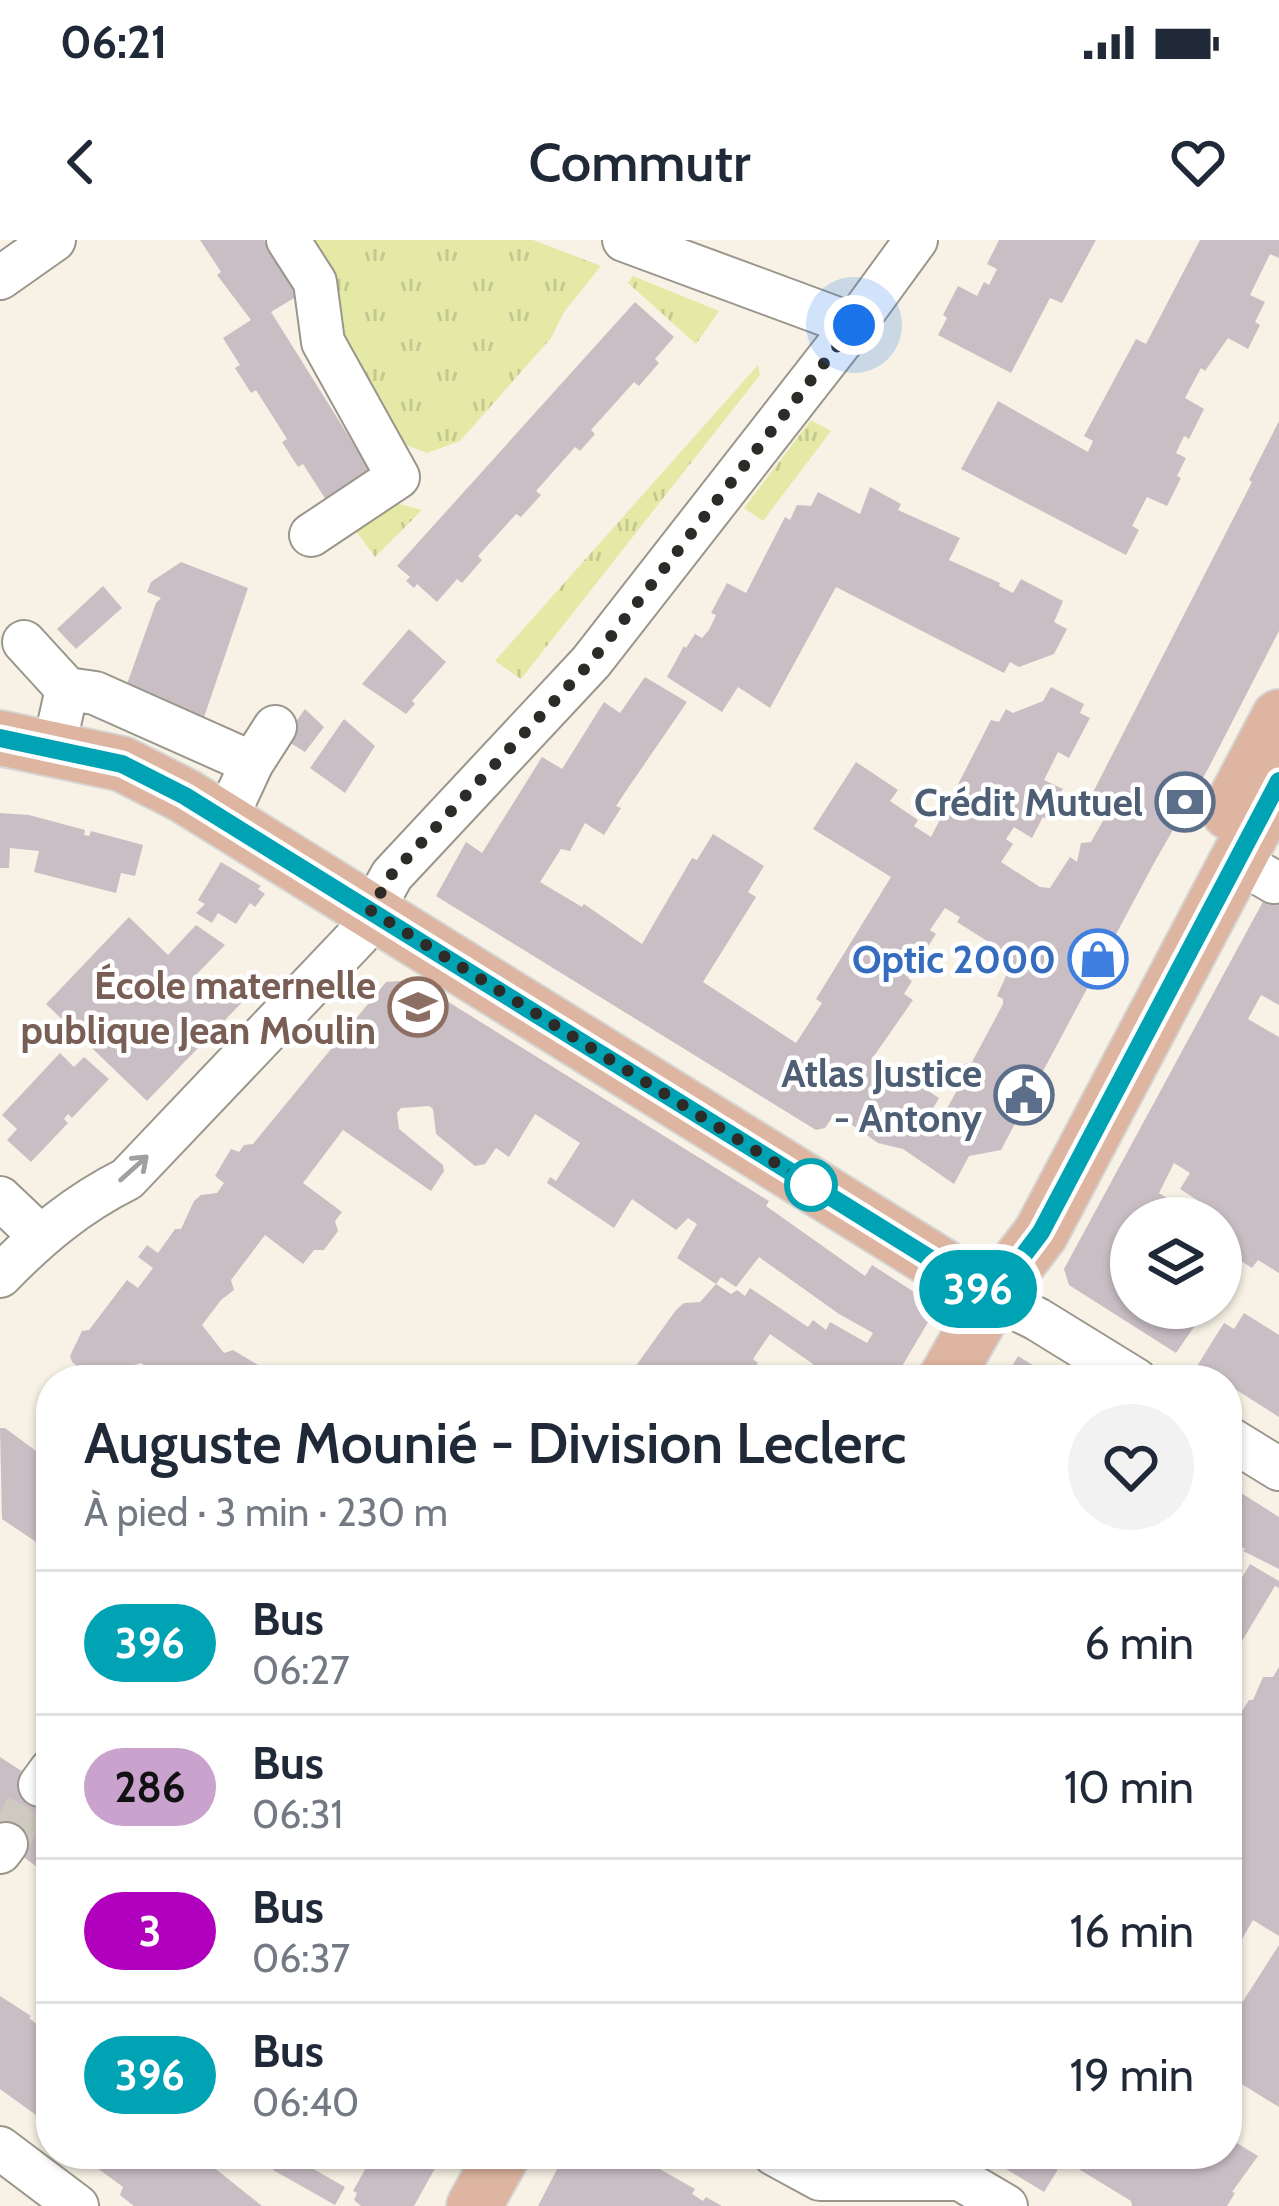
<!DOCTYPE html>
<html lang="fr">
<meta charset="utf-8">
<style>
:root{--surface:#fff;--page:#f2f2f3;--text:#1f2937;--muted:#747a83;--line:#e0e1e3}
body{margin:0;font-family:Cabin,sans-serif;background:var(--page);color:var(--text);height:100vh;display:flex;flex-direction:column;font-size:45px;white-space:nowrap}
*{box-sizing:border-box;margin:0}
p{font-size:39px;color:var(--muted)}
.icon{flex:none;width:66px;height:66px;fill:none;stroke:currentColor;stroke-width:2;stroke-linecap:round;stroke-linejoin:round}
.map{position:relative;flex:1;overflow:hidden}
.details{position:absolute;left:36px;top:1125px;width:1206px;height:804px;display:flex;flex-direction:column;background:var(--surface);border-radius:48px;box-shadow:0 3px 9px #0004}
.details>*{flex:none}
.badge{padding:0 24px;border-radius:39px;font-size:42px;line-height:78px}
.tools{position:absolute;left:1110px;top:957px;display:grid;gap:24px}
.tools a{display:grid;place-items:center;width:132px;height:132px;border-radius:50%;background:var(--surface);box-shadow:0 3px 9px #0004;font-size:60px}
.you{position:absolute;width:60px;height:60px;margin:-30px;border:9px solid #fff;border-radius:50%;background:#1a73e8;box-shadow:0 0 0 18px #1a73e833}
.map>.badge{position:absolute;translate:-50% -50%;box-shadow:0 0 0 6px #fff}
.round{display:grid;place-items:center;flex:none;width:126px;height:126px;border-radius:63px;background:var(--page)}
.head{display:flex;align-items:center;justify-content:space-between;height:204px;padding:0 48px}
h1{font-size:57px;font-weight:600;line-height:90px}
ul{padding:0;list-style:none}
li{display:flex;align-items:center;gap:36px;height:144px;padding:0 48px;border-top:3px solid var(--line)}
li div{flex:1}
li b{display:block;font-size:45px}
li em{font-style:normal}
li .badge{min-width:132px;font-weight:700;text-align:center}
.status{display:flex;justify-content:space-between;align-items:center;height:84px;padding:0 60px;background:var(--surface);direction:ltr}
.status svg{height:33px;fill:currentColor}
header{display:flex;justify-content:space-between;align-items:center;height:156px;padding:0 48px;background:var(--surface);font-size:54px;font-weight:600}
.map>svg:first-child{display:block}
.grass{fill:url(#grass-tufts)}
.building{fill:#cabec5;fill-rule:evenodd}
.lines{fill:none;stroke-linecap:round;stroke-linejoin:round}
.minor-tunnel{stroke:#cfcabf;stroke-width:42;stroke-dasharray:42 21;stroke-linecap:butt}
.minor-casing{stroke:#9b968b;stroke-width:46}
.major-casing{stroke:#d5d5d4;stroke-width:58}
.minor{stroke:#fff;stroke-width:42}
.major{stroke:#ddb5a0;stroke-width:54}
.oneway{stroke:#a0a09e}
.line-casing{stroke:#fff;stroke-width:27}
.line{stroke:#00a3b4;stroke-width:18}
.walk{stroke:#2d2b27;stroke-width:12;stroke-dasharray:0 21.6}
.stop-dot{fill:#fff;stroke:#00a3b4;stroke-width:6}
.labels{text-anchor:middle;stroke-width:9;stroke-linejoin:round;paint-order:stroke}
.service-label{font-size:39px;font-weight:bold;fill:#4e5e75;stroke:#fff;text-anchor:end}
.shop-label{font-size:39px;font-weight:bold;fill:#366cbe;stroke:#fff;text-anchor:end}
.education-label{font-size:39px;font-weight:bold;fill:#785e54;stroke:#fff;text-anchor:end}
</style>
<div class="status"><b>06:21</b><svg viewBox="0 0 49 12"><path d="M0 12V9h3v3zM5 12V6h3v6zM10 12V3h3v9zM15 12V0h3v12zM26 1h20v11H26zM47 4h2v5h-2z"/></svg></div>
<header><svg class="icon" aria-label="back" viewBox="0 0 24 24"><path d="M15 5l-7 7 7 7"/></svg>Commutr<svg class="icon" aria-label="heart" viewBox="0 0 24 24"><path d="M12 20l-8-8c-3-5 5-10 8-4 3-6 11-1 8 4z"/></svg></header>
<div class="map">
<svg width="1279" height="1966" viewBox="0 0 1279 1966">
<defs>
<pattern id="grass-tufts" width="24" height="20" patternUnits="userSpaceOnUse" patternTransform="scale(3)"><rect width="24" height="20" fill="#e4eaa6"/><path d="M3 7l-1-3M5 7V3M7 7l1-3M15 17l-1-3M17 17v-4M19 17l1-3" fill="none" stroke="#c4c98f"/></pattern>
</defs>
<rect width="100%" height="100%" fill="#f7f2e5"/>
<!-- grass -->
<path class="grass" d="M306,0h227l68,26 -37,46 -13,26 -91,103 -33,12 -37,-14 -39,-63z
M633,36l86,35 -23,33 -68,-61z
M758,125l2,10 -239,304 -26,-18z
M811,180l20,11 -68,90 -19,-13z
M392,262l30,8 -47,47 -22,-30z"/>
<!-- building -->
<path class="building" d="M200,0h64l35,55 -28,17 102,163 -45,28 -25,-39 -5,3 -16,-25 5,-3 -31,-49 -5,3 -16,-25 5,-3 -17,-27 28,-18 -34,-45 4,-3z
M999,0h97l-34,63 -12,-5 -39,75 -73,-38 9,-17 -4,-3 15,-29 19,10 7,-14 5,3 8,-16 -10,-5z
M1200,0h79v18l-9,-4 -20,41 15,7 -10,20 5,3 -12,24 -20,-11 -23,33 -4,-3 -16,30 19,11 -15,30 -5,-3 -8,17 10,5 -9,18 4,2 -14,28 -20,-9 -15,29 7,4 -13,25 -165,-86 37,-68 90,51 5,-11 -9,-5 52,-97 10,5z
M635,62l39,35 -19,22 4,4 -20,23 -5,-4 -43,48 4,4 -15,17 -5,-4 -39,44 5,4 -20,22 -5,-3 -38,42 4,4 -20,23 -5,-4 -20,23 -20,-18 -3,4 -8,-7 4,-4 -13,-11z
M1279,181v210l-70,136 -55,96 -153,287 -32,6 -15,28 -51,-35 -25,-6 -43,-30 -10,15 -9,2 -380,-234 30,-54 16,11 60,-96 20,12 42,-67 16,11 25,-36 42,25 -63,92 -8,12 5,2 -17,27 -19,-12 -15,28 -9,-2 -21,33 42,25 2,-3 58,40 50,-86 5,2 16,-26 51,32 -16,26 8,5 -53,85 93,61 26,-40 -6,-4 75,-122 -78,-48 43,-67 42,28 -8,11 28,19 -4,6 17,11 60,-117 8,2 7,-13 7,4 30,-12 8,-14 33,17 -4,9 10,5 -21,40 -11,-6 -14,28 19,9 -16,30 -4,-2 -11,21 -18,-11 -8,12 7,5 -12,18 39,25 10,1 20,-31 7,5 4,-19 10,-1 17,-30 -20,-10 164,-320 -3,-2zM945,668l15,9 -3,5 57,36 -17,38 6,3v5l-31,58 -8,2 -4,8 3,7 -20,37 -11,-6 7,-12 -65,-42 39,-56 -9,-6 8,-13 -4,-3 28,-44 -6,-4z
M870,247l31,17 -3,6 62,28 -11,22 51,23 -1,3 14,7 8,-14 42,22 -9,21 13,7 -13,25 -35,13 -9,-5 -6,11 -168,-86 -66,121 -32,-21 -16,25 -55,-35 17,-31 2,2 9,-14 7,4 7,-8 7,-15 -5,-2 16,-30 19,10 39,-76 5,3 7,-15 14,1 7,-14 42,22z
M181,322l67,26 -48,141 -78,-31 34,-95 5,-5 -14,-6 4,-10z
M103,346l19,22 -46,41 -19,-20z
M409,389l37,33 -34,39 3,3 -9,10 -44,-30z
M305,469l19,18 -19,25 -21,-13z
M344,479l31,27 -30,47 -35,-25z
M0,573l29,2 56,15 -1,5 5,1 2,-5 52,14 -8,31 -14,-3 -5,20 -82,-21 5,-21 -29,-3 -1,20h-9z
M221,622l40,24 -3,3 7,5 -10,13 -5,-4 -14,21 -18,-11 -6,10 -16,-10 9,-9 -7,-4z
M1279,632v133l-18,-10 -13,24 31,18v236l-21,-13 -6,8 -14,-9 -17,27v-68h-90v49l-10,-7 -4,8 14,5v35h76l-31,45 -107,-68 -5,-16zM1174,923l16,10 -10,16 22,14 -8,12 -35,-22z
M129,677l39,38 28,-30 29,20 -32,33 18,18 19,-20 19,19 -102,106 -101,-97z
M413,740l356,221 -3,5 99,70 7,-11 50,32 4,17 5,3 -37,63h-91l10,-16 -43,-30 -17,25 5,4 -12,17h-107l-9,-6 46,-64 8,-7 16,-1 16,-18 15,10 6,-4 8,6 5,-8 58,39 5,-7 13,10 4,-8 37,21 6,-10 -34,-19 -80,-57 -23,30 -15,-10 -5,7 -39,-26 20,-34 -9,-6 -12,12 -44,-31 -18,29 -67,-45 3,-6 6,4 24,-38 -45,-29 -26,43 -13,-9 -11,16 -10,2 -39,-32 -3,-25 -4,-3 -28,2 -4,5 2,16 44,36 1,6 -13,20 -88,-61 -40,53 39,29 -7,9 3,10 -14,19h-10l-11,14 -38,-29 -34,45 3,10 -13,10 -19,25 22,28 9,-3 50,30h-118l-24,-17 -7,2 -11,15h-27l-24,-18 -2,-6 12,-25 7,-1 38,-50 11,8 15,-20 -15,-11 9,-12 11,8 17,-24h6l13,-28 7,-6 16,-2 7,-10 -9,-7 16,-27 8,3 5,-7 9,-1 133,-162z
M60,813l14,14 10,-10 25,22 -37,39 -4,-4 -4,5 4,4 -37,39 -24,-22 10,-11 -15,-14z
M1244,1073l35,22v82l-52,-33v-4h-7l-23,-14 27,-43 10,6z
M1018,1116l39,24h-53z
M0,1188h5l46,34v90l-49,-33z
M1227,1244l52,33v52l-36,-18 2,-2 -18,-11z
M1250,1324l29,17v7l-4,-2 -48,80v-63z
M1279,1427v269l-26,-16 -18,31v15l-8,13v-151l5,-9 -3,-15 11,-18 -13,-8v-36l4,3 11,-18 -5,-8 12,-19h4l10,-23h10z
M0,1517l51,33v87l-51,-37z
M1279,1705v162l-52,-32v-49z
M0,1756l31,20 -2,2 18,14 -5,5 9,7v82l-51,-37z
M1227,1897l31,19 -26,36 3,1 -8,13h-95l-1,-5 -67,-41 -6,1 -1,10 -13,21 -46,-28 6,-10h223z
M78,1914h119l65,52h-128l-14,-11 3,-8z
M269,1914h18l58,33 -10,18 -62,-35 3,-4 -11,-6z
M377,1914h66l-29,52h-53l-7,-6 3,-7 -4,-2 15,-27 5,3z
M565,1914h101l-8,14 37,21 -3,5 11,7 3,-4 16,9h-184z"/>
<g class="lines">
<!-- minor-tunnel -->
<path class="minor-tunnel" d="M6,1604l34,-59"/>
<!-- minor casing -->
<g class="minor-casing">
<path id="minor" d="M288,0l27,42 8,60 75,135 -87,58
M624,0l230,85
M0,38l54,-38
M24,402l43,47 -13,58
M67,449l28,4 157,70
M225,581l27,-58 23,-36
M1238,621l36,21
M0,958l39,37
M0,1036c39,-40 77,-72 127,-97l231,-243 34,-61 199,-213 263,-337 62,-85
M992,1057l45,22 99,61
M1227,1197l52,32
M40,1545l11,-15
M0,1612l6,-8
M0,1908l77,58
M774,1914l46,25h140l46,27"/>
</g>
<!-- major casing -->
<g class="major-casing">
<path id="major" d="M0,498l122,26 63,32 807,501
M1229,572l50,-95
M945,1140l47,-83 49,-64 238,-452
M474,1966l29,-52"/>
</g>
<!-- minor -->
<use href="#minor" class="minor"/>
<!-- major -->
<use href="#major" class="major"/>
</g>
<!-- one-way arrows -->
<defs><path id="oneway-shaft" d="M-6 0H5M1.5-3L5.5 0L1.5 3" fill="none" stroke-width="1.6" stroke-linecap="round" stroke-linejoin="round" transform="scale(3)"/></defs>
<use class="oneway" href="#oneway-shaft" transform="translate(134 928) rotate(-42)"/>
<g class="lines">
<!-- line casing -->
<g class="line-casing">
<path id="line" d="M0,498l122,26 63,32 807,501 49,-65 238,-451"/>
</g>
<!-- line -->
<use href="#line" class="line"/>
<!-- walk -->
<path class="walk" d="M811,945l-441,-275 22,-36 199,-212 263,-337"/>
</g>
<!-- icons -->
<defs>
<g id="bank-ring" transform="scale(3)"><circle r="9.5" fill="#fff" stroke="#5c6f8a" stroke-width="1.5"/><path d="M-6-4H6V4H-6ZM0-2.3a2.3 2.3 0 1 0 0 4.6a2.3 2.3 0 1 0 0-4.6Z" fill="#5c6f8a"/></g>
<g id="shop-ring" transform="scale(3)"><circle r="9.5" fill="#fff" stroke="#3f7fe0" stroke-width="1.5"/><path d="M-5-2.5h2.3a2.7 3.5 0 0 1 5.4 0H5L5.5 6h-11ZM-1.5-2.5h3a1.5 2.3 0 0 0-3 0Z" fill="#3f7fe0"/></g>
<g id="school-ring" transform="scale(3)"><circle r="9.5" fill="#fff" stroke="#8d6e63" stroke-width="1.5"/><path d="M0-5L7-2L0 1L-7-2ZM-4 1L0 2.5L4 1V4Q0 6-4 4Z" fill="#8d6e63"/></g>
<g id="civic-ring" transform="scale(3)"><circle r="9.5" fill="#fff" stroke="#5c6f8a" stroke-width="1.5"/><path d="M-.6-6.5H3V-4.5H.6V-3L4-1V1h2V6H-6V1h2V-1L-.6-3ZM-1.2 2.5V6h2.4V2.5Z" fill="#5c6f8a"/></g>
</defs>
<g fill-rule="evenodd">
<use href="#bank-ring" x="1185" y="562"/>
<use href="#shop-ring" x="1098" y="719"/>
<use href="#school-ring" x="418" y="767"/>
<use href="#civic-ring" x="1024" y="855"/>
</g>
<!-- markers -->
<circle class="stop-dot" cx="811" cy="945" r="24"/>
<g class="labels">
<!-- service labels -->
<g class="service-label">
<text x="1143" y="576">Crédit Mutuel</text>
<text x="982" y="847">Atlas Justice<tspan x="982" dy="45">- Antony</tspan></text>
</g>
<!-- shop labels -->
<g class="shop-label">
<text x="1056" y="733">Optic 2000</text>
</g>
<!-- education labels -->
<g class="education-label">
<text x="376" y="759">École maternelle<tspan x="376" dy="45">publique Jean Moulin</tspan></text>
</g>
</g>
</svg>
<div class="tools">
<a><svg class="icon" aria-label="layers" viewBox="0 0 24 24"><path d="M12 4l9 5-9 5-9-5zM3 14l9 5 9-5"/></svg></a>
</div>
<div class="you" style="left:854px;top:85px"></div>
<b class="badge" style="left:978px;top:1049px;background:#00a3b4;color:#fff">396</b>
<section class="details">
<div class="head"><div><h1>Auguste Mounié - Division Leclerc</h1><p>À pied · 3 min · 230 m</p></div><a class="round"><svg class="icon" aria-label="heart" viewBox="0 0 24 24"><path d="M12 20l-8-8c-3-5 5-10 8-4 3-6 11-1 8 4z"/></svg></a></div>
<ul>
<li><span class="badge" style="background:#00a3b4;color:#fff">396</span><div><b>Bus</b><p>06:27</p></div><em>6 min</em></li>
<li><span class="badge" style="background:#c9a2cd;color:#111">286</span><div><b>Bus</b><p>06:31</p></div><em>10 min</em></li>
<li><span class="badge" style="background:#b100bd;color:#fff">3</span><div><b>Bus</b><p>06:37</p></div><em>16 min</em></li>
<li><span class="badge" style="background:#00a3b4;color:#fff">396</span><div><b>Bus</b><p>06:40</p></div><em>19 min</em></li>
</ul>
</section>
</div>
